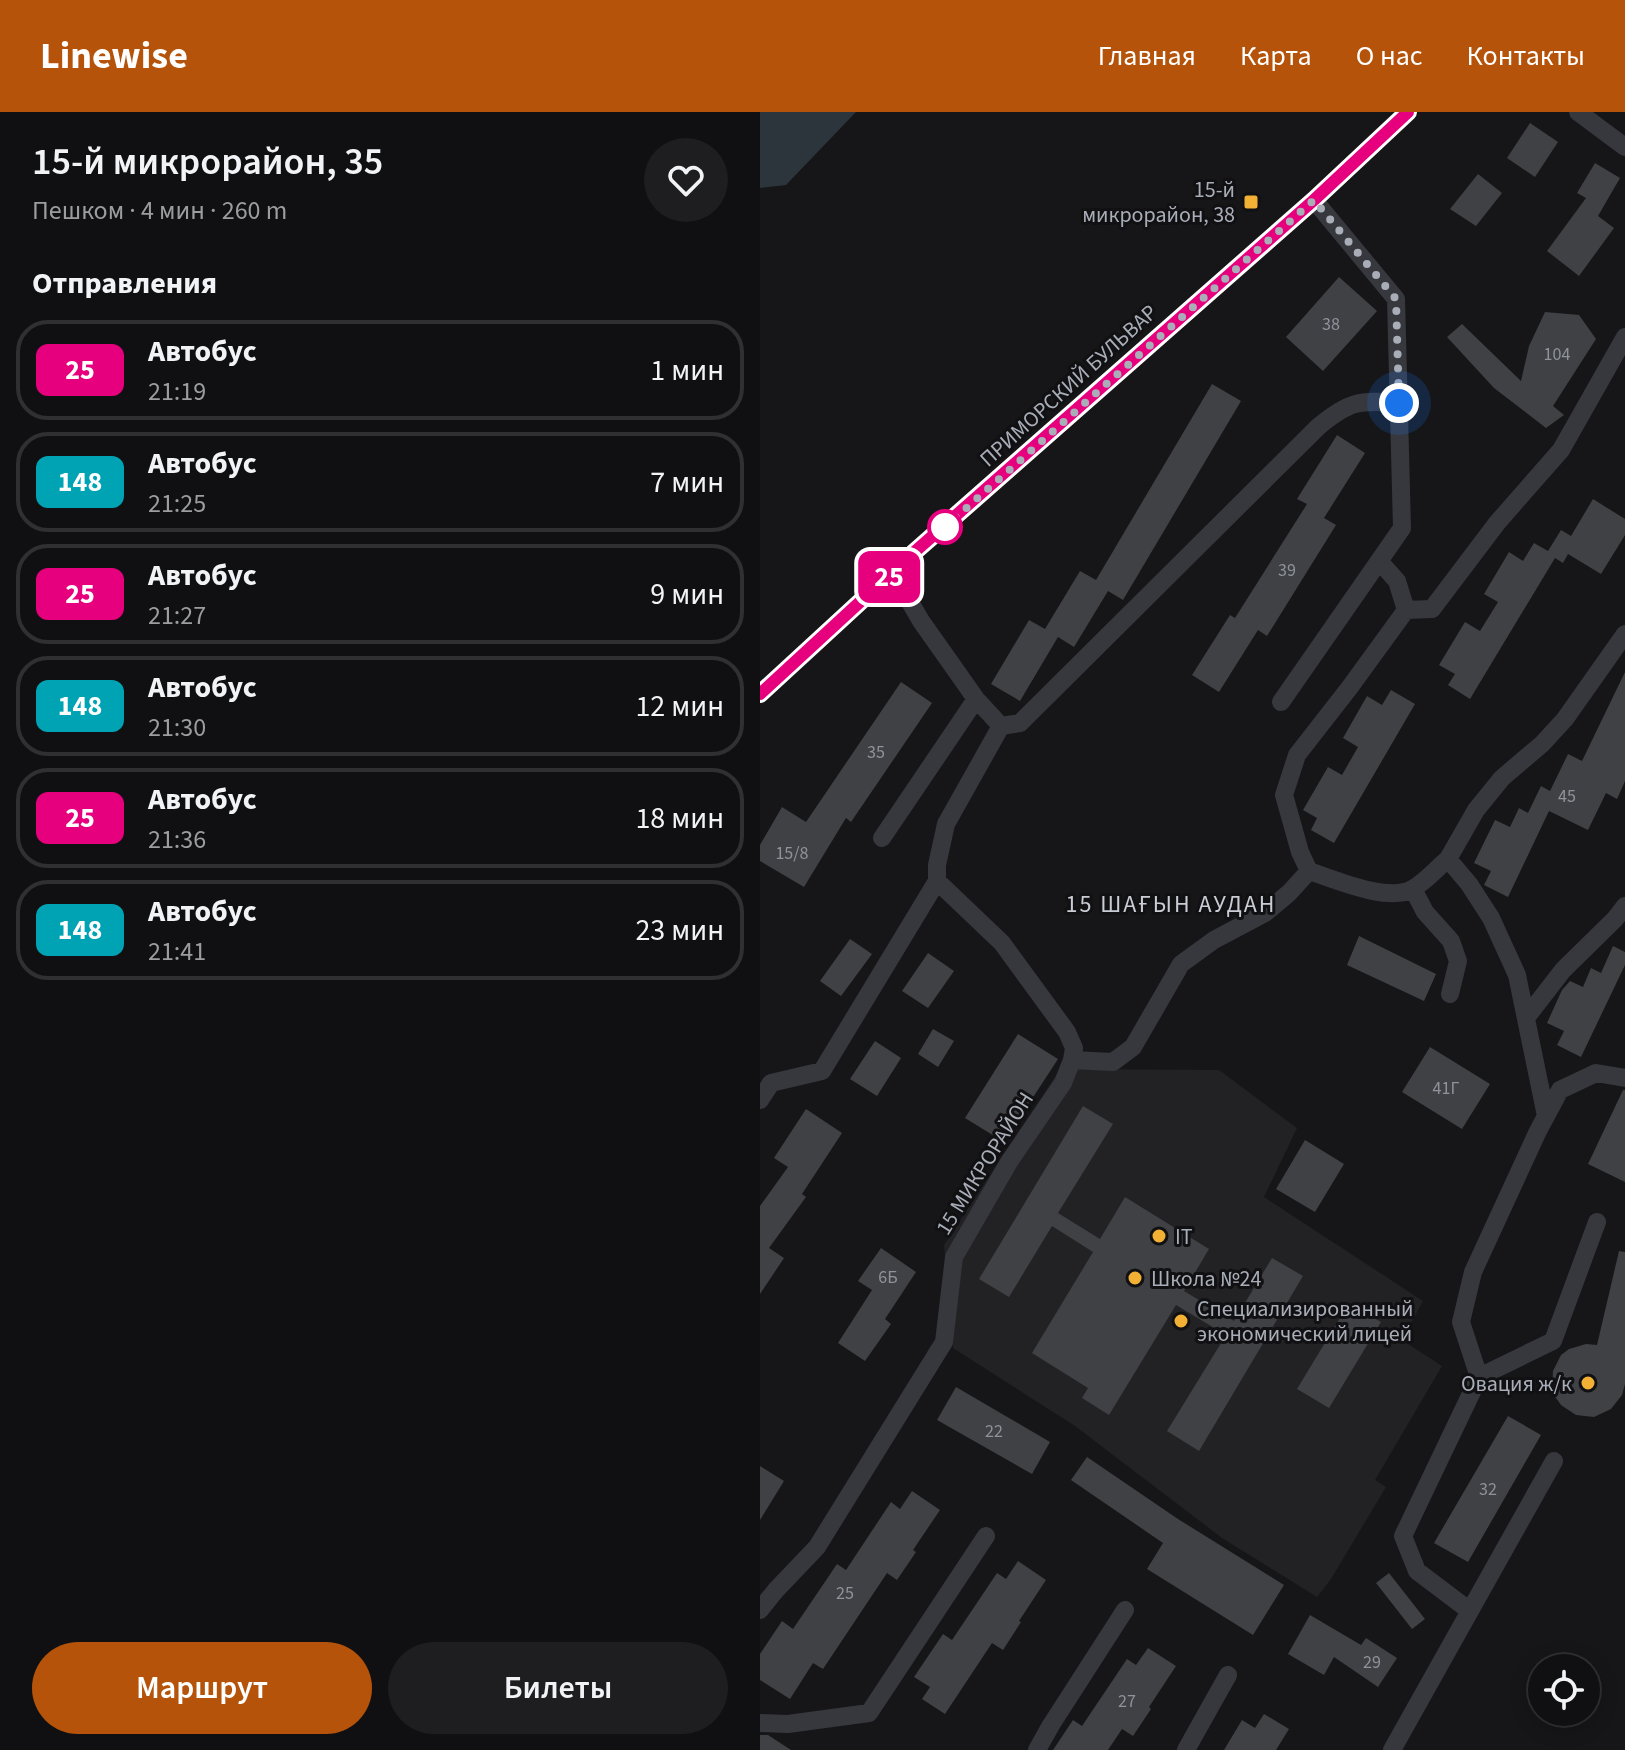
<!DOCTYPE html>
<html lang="ru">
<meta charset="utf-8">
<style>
:root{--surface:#101012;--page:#1e1e20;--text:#f1f3f6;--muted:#9c9d9f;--line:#303032;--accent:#b45309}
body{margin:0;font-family:"Source Sans 3",sans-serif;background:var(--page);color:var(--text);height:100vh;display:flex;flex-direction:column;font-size:30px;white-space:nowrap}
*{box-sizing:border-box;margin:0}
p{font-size:26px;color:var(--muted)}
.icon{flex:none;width:44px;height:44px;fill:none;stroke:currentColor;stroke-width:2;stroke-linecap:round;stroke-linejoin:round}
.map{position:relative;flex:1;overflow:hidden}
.side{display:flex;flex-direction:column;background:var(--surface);width:760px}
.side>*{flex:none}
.badge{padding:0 16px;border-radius:12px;font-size:28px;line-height:52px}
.buttons{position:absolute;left:768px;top:1542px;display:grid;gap:16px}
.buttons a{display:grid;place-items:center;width:72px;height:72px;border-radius:50%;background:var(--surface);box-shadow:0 4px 20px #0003,0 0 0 2px var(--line);font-size:40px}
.you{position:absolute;width:40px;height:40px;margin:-20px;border:6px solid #fff;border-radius:50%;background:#1a73e8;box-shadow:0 0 0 12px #1a73e833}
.map>.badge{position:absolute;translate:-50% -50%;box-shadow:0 0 0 4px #fff}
h2{padding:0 32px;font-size:30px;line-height:72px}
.round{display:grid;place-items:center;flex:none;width:84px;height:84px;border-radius:42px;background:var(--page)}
.summary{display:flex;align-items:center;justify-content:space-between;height:136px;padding:0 32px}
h1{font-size:38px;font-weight:600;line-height:60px}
.primary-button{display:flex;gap:16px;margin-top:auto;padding:16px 32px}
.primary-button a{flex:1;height:92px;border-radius:48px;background:var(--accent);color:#fff;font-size:32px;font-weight:600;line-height:92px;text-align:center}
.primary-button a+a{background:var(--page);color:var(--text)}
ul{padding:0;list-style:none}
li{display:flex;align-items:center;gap:24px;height:100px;margin:0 16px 12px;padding:0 16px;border:4px solid var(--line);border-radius:32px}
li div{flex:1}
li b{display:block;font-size:30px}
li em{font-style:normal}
li .badge{min-width:88px;font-weight:700;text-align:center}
header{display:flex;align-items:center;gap:48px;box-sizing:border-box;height:112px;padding:0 40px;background:var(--accent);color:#fff}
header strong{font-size:38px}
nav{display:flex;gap:44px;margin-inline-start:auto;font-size:28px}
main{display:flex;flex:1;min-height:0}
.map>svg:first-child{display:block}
.built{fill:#222225}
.water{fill:#2c353c}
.building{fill:#404145}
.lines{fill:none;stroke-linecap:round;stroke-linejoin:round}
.minor{stroke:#37383d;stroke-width:18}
.line-casing{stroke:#fff;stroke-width:18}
.line{stroke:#e6007e;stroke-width:12}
.walk{stroke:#a8adb8;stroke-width:8;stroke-dasharray:0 14.4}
.poi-dot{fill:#f2b134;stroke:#111113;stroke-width:3}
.stop-dot{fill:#fff;stroke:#e6007e;stroke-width:4}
.labels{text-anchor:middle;stroke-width:6;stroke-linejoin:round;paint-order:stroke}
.number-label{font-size:18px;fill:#8e929b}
.poi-label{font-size:22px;fill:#a8adb8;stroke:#111113;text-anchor:start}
.street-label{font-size:22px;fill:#a8adb8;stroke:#111113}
.neighbourhood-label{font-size:24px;letter-spacing:2px;fill:#c9ccd4;stroke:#111113}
</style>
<header>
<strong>Linewise</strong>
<nav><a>Главная</a><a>Карта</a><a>О нас</a><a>Контакты</a></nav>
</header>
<main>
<section class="side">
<div class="summary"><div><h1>15-й микрорайон, 35</h1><p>Пешком · 4 мин · 260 m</p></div><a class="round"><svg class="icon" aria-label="heart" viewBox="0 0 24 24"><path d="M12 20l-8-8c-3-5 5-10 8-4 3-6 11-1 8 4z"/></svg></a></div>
<h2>Отправления</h2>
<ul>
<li><span class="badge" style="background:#e6007e;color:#fff">25</span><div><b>Автобус</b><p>21:19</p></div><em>1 мин</em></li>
<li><span class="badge" style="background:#00a3b4;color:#fff">148</span><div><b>Автобус</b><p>21:25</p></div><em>7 мин</em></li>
<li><span class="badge" style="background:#e6007e;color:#fff">25</span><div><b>Автобус</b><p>21:27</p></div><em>9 мин</em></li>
<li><span class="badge" style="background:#00a3b4;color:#fff">148</span><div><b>Автобус</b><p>21:30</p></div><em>12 мин</em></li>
<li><span class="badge" style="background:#e6007e;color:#fff">25</span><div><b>Автобус</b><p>21:36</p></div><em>18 мин</em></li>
<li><span class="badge" style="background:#00a3b4;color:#fff">148</span><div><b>Автобус</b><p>21:41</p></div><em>23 мин</em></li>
</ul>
<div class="primary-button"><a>Маршрут</a><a>Билеты</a></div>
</section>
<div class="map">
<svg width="865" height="1638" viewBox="0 0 865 1638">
<rect width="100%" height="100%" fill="#161618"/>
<!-- built -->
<path class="built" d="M300,957l159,1 78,58 -33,69 159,104 -21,39 40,26 -67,114 11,7 -55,92 -14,18 -95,-59 -147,-112 -122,-78 -9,-103z"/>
<!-- water -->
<path class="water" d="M0,0h96l-70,73 -26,3z"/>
<!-- building -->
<path class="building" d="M770,11l28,19 -23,35 -28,-19z
M835,51l25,15 -22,38 16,12 -35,48 -32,-25 39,-53 -9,-5z
M718,62l24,19 -26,33 -26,-17z
M579,165l38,34 -54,60 -37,-34z
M785,200l34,3 17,24 -43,67 11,9 -18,13 -52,-40 -47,-51 15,-13 59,57 8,-35z
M452,272l29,17 -118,199 -15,-9 -34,56 -16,-10 -38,64 -29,-17 38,-64 16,9 35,-58 16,9z
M577,323l28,18 -41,65 12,7 -69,111 -9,-6 -39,62 -27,-17 38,-60 5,3 72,-114 -10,-5z
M833,387l32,20v16l-24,39 -33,-20 -5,9 -8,-5 -85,141 -22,-14 7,-11 -16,-9 26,-43 15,9 18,-29 -14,-8 25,-42 14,9 11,-18 14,8 13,-21 10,6z
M865,560v109l-8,18 -11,-6 -18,37 -39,-19 -41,86 -24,-12 7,-14 -17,-8 21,-43 15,7 9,-19 9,5 13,-27 9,5 18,-37 14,7z
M141,570l31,21 -81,119 -5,-4 -42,69 -44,-26v-16l22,-38 24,15z
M631,578l24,14 -81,139 -23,-13 6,-12 -14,-8 25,-43 14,8 16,-28 -15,-9 24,-42 15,9z
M599,824l77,38 -12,27 -77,-36z
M90,827l22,15 -31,42 -21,-15z
M853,834l12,6v13l-44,92 -24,-12 7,-14 -17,-8 15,-33 8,-9 13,6 8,-19 10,5z
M168,841l26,18 -26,37 -26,-17z
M173,917l21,12 -16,26 -20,-13z
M258,922l40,25 -54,83 -39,-24z
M115,929l26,17 -24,38 -27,-17z
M670,935l60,37 -28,45 -60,-37z
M863,978h2v92l-37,-18z
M323,994l30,18 -55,89 42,26 25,-42 84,52 -25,42 50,30 38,-63 31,18 -104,175 -32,-20 59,-96 -50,-30 -67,110 -27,-17 6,-10 -56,-35 61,-101 -41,-26 -43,71 -30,-18z
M46,997l36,24 -40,61 4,3 -37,51 15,10 -24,36v-88l28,-39 -14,-9z
M545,1028l39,24 -29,48 -39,-23z
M121,1136l35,24 -31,47 6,5 -26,37 -27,-18 34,-53 -14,-9z
M859,1139l6,1v132l-3,11 -11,14 -17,8 -18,-2 -15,-10 -5,-7 -4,-9 1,-18 8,-16 8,-6 17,-5 11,1z
M589,1191l32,19 -52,86 -32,-19z
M196,1275l94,55 -18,32 -95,-54z
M748,1304l33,19 -73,127 -34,-19z
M327,1345l91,62 106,66 -31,50 -106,-66 16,-26 -92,-63z
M0,1354l24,15 -24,39z
M152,1379l28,19 -27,40 3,2 -19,28 -10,-7 -64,96 -10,-6 -23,36 -30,-19v-26l22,-33 11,8 44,-65 9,6 45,-68 9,7z
M258,1449l28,19 -27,41 2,1 -18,28 -11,-7 -47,71 -23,-15 8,-12 -16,-10 29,-43 9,6 45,-67 9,6z
M629,1461l36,46 -13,10 -36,-46z
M550,1503l51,30 5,-7 31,20 -19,29 -44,-30 -10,18 -36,-21z
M388,1536l28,18 -27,41 2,2 -18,27 -11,-7 -14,21h-55l20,-30 9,6 45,-67 9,6z
M504,1602l25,15 -13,21h-52l18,-30 13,8z
M0,1623h8l23,15h-31z"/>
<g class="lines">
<!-- minor -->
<path class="minor" d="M818,0l47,35
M619,449l18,20 9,29 -56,77 -53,68 -13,40 16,57 9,19c25,8 81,33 105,17 12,-7 23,-20 34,-29l21,25 22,34 26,57 29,141
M133,461l28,48 55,78 25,27
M646,498l26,-1 65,-86 64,-73 64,-113
M0,582l151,-139 403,-355 94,-88
M521,590l121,-174 -6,-229 -82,-99
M241,614l19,-3 298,-296c31,-26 41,-27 81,-24
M122,726l94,-139
M688,747l28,-49 26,-32 40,-34 23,-25 60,-85
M653,777l12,23 26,29 7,20 -8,33
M766,906l37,-48 52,-51 10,-13
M312,948l41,2 20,-15 48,-83 33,-24 51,-27 24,-20 20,-22
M0,988l11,-17 51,-12 115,-190v-16l9,-41 55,-98
M719,1265l-18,-55 12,-50 65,-141 22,-41 36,-17 29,5
M0,1498l16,-20 41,-43 127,-205 10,-85 55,-95 54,-79 9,-23 2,-12 -7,-16 -65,-89 -65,-62
M710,1499l-53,-40 -14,-35 76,-159 74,-36 44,-119
M0,1611l28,1 81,-11 117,-177
M277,1638l14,-25 74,-115
M426,1638l42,-75
M632,1638l162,-289"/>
</g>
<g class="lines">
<!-- line casing -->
<g class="line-casing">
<path id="line" d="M0,582l151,-139 403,-355 94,-88"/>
</g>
<!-- line -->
<use href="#line" class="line"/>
<!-- walk -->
<path class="walk" d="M185,415l369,-327 82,99 3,104"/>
</g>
<!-- markers -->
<g class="poi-dot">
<rect x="483" y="82" width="16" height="16" rx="4"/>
<circle cx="399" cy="1124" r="8"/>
<circle cx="375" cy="1166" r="8"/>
<circle cx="421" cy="1209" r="8"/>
<circle cx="828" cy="1271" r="8"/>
</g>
<circle class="stop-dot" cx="185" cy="415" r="16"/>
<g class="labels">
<!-- number labels -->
<g class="number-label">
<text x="571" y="218">38</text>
<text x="797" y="248">104</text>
<text x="527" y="464">39</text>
<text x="116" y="646">35</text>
<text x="807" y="690">45</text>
<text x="32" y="747">15/8</text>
<text x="686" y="982">41Г</text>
<text x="128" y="1171">6Б</text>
<text x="234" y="1325">22</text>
<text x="728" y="1383">32</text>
<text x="85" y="1487">25</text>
<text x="612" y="1556">29</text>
<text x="367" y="1595">27</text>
</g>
<!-- poi labels -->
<g class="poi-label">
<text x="475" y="85" text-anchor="end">15-й<tspan x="475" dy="25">микрорайон, 38</tspan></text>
<text x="415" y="1132">IT</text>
<text x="391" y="1174">Школа №24</text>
<text x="437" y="1204">Специализированный<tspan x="437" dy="25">экономический лицей</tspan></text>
<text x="812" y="1279" text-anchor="end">Овация ж/к</text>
</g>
<!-- street labels -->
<g class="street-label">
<text transform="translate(308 273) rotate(-42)" y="8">ПРИМОРСКИЙ БУЛЬВАР</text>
<text transform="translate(224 1051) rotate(-58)" y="8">15 МИКРОРАЙОН</text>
</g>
<!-- neighbourhood labels -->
<g class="neighbourhood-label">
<text x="411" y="800">15 ШАҒЫН АУДАН</text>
</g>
</g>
</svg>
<div class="buttons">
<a><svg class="icon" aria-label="locate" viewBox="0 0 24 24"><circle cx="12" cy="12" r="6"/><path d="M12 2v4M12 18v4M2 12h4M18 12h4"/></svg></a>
</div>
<div class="you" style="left:639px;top:291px"></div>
<b class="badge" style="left:129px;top:465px;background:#e6007e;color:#fff">25</b>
</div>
</main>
